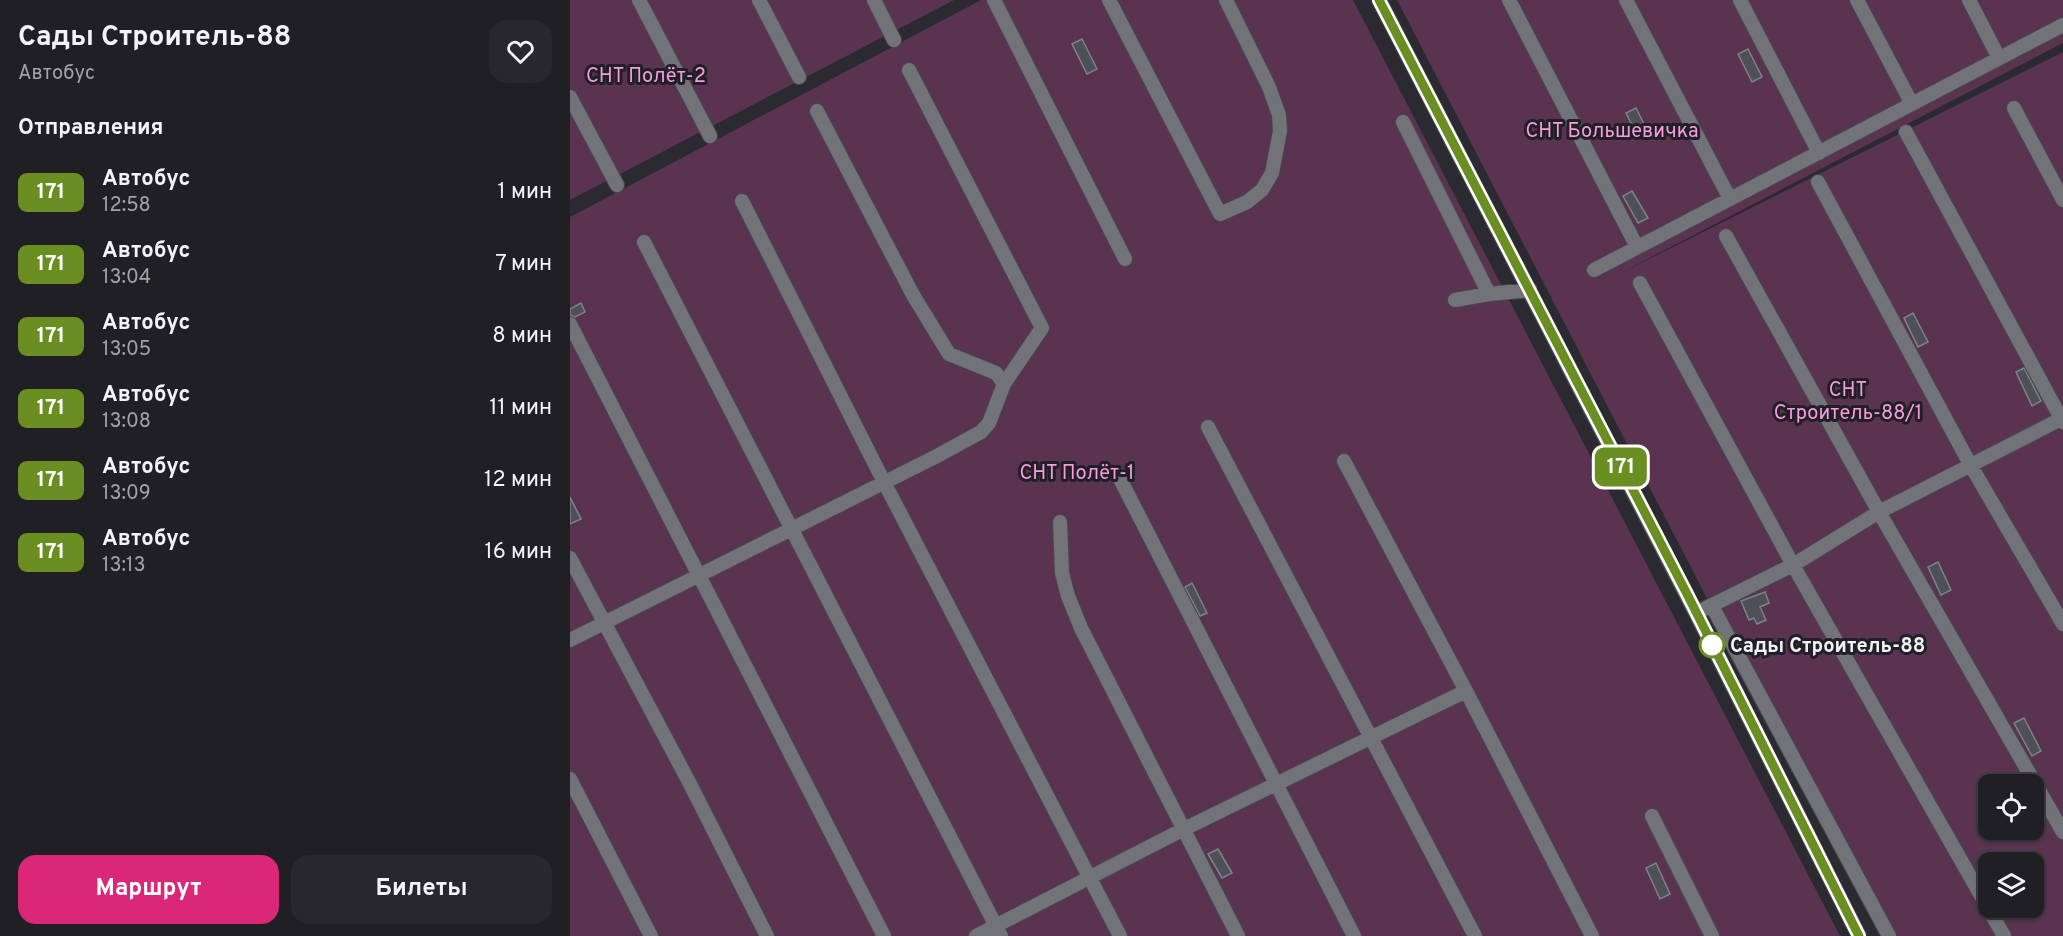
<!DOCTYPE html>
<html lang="ru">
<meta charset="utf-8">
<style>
:root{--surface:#202024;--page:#28282c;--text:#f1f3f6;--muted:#a2a3a6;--line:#3d3e41;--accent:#db2777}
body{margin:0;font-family:Overpass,sans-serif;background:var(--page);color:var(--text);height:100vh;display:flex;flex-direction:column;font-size:22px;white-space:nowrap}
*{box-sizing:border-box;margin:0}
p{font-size:20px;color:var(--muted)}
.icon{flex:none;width:33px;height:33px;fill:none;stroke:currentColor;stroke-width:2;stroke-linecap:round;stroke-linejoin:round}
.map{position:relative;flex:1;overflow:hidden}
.panel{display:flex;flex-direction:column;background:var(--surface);width:570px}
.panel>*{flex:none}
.badge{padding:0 12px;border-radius:9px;font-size:21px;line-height:39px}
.fabs{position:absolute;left:1408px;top:774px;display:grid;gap:12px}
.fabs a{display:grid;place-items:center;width:66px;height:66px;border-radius:12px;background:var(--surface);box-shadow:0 2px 4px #0004,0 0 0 2px var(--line);font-size:30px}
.map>.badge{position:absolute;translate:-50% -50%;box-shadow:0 0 0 3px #fff}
h2{padding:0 18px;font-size:22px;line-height:54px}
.round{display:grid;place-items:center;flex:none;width:63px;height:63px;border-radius:18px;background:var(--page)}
.summary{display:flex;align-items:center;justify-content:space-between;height:102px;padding:0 18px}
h1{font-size:28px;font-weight:700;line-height:45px}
.button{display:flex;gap:12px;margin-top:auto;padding:12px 18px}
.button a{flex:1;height:69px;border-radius:18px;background:var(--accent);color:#fff;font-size:24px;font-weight:700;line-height:69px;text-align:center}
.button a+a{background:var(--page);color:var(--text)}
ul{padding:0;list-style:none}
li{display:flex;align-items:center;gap:18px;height:72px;padding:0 18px}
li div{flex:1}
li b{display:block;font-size:22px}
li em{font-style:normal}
li .badge{min-width:66px;font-weight:700;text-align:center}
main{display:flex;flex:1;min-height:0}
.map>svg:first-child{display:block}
.green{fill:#593350;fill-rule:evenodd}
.building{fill:#4d5157;stroke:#7d8288;stroke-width:1.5}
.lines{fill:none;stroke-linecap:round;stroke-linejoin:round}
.minor-casing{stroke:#48494d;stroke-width:16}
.minor{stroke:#727279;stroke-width:14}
.line-casing{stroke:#fff;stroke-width:14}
.line{stroke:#6b8e23;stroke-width:9}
.stop-dot{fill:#fff;stroke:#6b8e23;stroke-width:3}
.labels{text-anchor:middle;stroke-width:6;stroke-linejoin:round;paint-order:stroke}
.park-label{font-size:20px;fill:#f89be1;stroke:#202026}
.stop-label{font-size:20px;font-weight:bold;fill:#f1f2f6;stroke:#202026;text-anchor:start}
</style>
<main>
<section class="panel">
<div class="summary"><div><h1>Сады Строитель-88</h1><p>Автобус</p></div><a class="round"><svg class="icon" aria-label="heart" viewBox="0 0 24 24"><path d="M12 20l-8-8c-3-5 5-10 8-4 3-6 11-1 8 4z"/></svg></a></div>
<h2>Отправления</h2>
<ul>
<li><span class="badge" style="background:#6b8e23;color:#fff">171</span><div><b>Автобус</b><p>12:58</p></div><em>1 мин</em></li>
<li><span class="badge" style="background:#6b8e23;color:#fff">171</span><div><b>Автобус</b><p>13:04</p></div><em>7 мин</em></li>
<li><span class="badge" style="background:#6b8e23;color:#fff">171</span><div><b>Автобус</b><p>13:05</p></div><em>8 мин</em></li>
<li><span class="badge" style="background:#6b8e23;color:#fff">171</span><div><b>Автобус</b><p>13:08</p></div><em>11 мин</em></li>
<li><span class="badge" style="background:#6b8e23;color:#fff">171</span><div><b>Автобус</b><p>13:09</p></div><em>12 мин</em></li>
<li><span class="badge" style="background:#6b8e23;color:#fff">171</span><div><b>Автобус</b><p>13:13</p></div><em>16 мин</em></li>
</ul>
<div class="button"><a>Маршрут</a><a>Билеты</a></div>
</section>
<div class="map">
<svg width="1493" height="936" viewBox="0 0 1493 936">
<rect width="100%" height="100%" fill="#2a2a30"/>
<!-- green -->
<path class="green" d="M0,0h384l-384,200z
M411,0h372l487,936h-1270v-719z
M827,0h666v43l-448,233 448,-224v884h-181zM1419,784h45v46h-45zM1419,862h45v46h-45z"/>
<!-- building -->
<path class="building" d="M512,39l15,30 -10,5 -15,-30z
M1178,49l14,28 -10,5 -14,-28z
M1066,108l12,24 -10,5 -12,-24z
M1062,191l16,27 -10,5 -15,-27z
M11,303l4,9 -10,5 -5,-2v-6z
M1343,313l15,29 -10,5 -14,-29z
M1454,368l17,33 -9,5 -16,-34z
M0,497l11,22 -11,5z
M1368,562l13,28 -10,5 -13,-28z
M622,583l15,30 -7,3 -15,-29z
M1195,592l4,11 -9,4 6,13 -9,4 -3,-6 -5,2 -8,-19z
M1454,718l17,33 -9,5 -18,-33z
M648,849l14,24 -10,5 -14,-24z
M1086,863l14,31 -10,5 -14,-31z"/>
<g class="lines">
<!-- minor casing -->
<g class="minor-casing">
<path id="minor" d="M69,0l71,136
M189,0l40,77
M304,0l20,40
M424,0l131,259
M539,0l111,214 27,-12 15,-12 10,-17 8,-42 -1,-16 -10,-28 -43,-87
M809,0l317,613 163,323
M939,0l128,247
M1056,0l104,199
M1170,0l79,153
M1287,0l55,104
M1399,0l30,58
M0,97l47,88
M1444,108l49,92
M247,111l96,184 36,59 47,19 8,11
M833,122l86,172
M1336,132l157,290
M1248,182l153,284 92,158
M172,201l142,281 236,454
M1156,236l153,276 184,320
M74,242l357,694
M1024,270l469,-245
M1070,283l153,282 211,371
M885,300l34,-6 41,-4
M0,324l314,612
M638,427l267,509
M774,461l122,230 126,245
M547,473l237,463
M490,522l2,51 6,23 13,32 157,308
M0,558l119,224 78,154
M1142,606l177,330
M1126,613l97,-48 86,-53 184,-94
M0,640l365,-183 46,-25 8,-9 15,-39 38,-56 -133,-258
M0,779l81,157
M1082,816l60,120
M406,936l206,-106 284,-139"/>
</g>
<!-- minor -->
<use href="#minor" class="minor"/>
</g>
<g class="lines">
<!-- line casing -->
<g class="line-casing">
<path id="line" d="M809,0l307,592 173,344"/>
</g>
<!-- line -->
<use href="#line" class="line"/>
</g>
<!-- markers -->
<circle class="stop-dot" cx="1142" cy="645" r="12"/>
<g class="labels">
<!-- park labels -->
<g class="park-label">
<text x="76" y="82">СНТ Полёт-2</text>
<text x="1042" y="137">СНТ Большевичка</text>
<text x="1278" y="396">СНТ<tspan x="1278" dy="23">Строитель-88/1</tspan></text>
<text x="507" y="479">СНТ Полёт-1</text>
</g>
<!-- stop labels -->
<g class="stop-label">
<text x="1160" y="652">Сады Строитель-88</text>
</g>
</g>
</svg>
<div class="fabs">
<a><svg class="icon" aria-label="locate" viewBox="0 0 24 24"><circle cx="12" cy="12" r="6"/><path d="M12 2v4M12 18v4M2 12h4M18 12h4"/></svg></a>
<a><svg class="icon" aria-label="layers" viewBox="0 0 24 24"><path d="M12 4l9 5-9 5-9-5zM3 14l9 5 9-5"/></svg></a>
</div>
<b class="badge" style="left:1051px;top:467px;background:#6b8e23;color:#fff">171</b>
</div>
</main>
